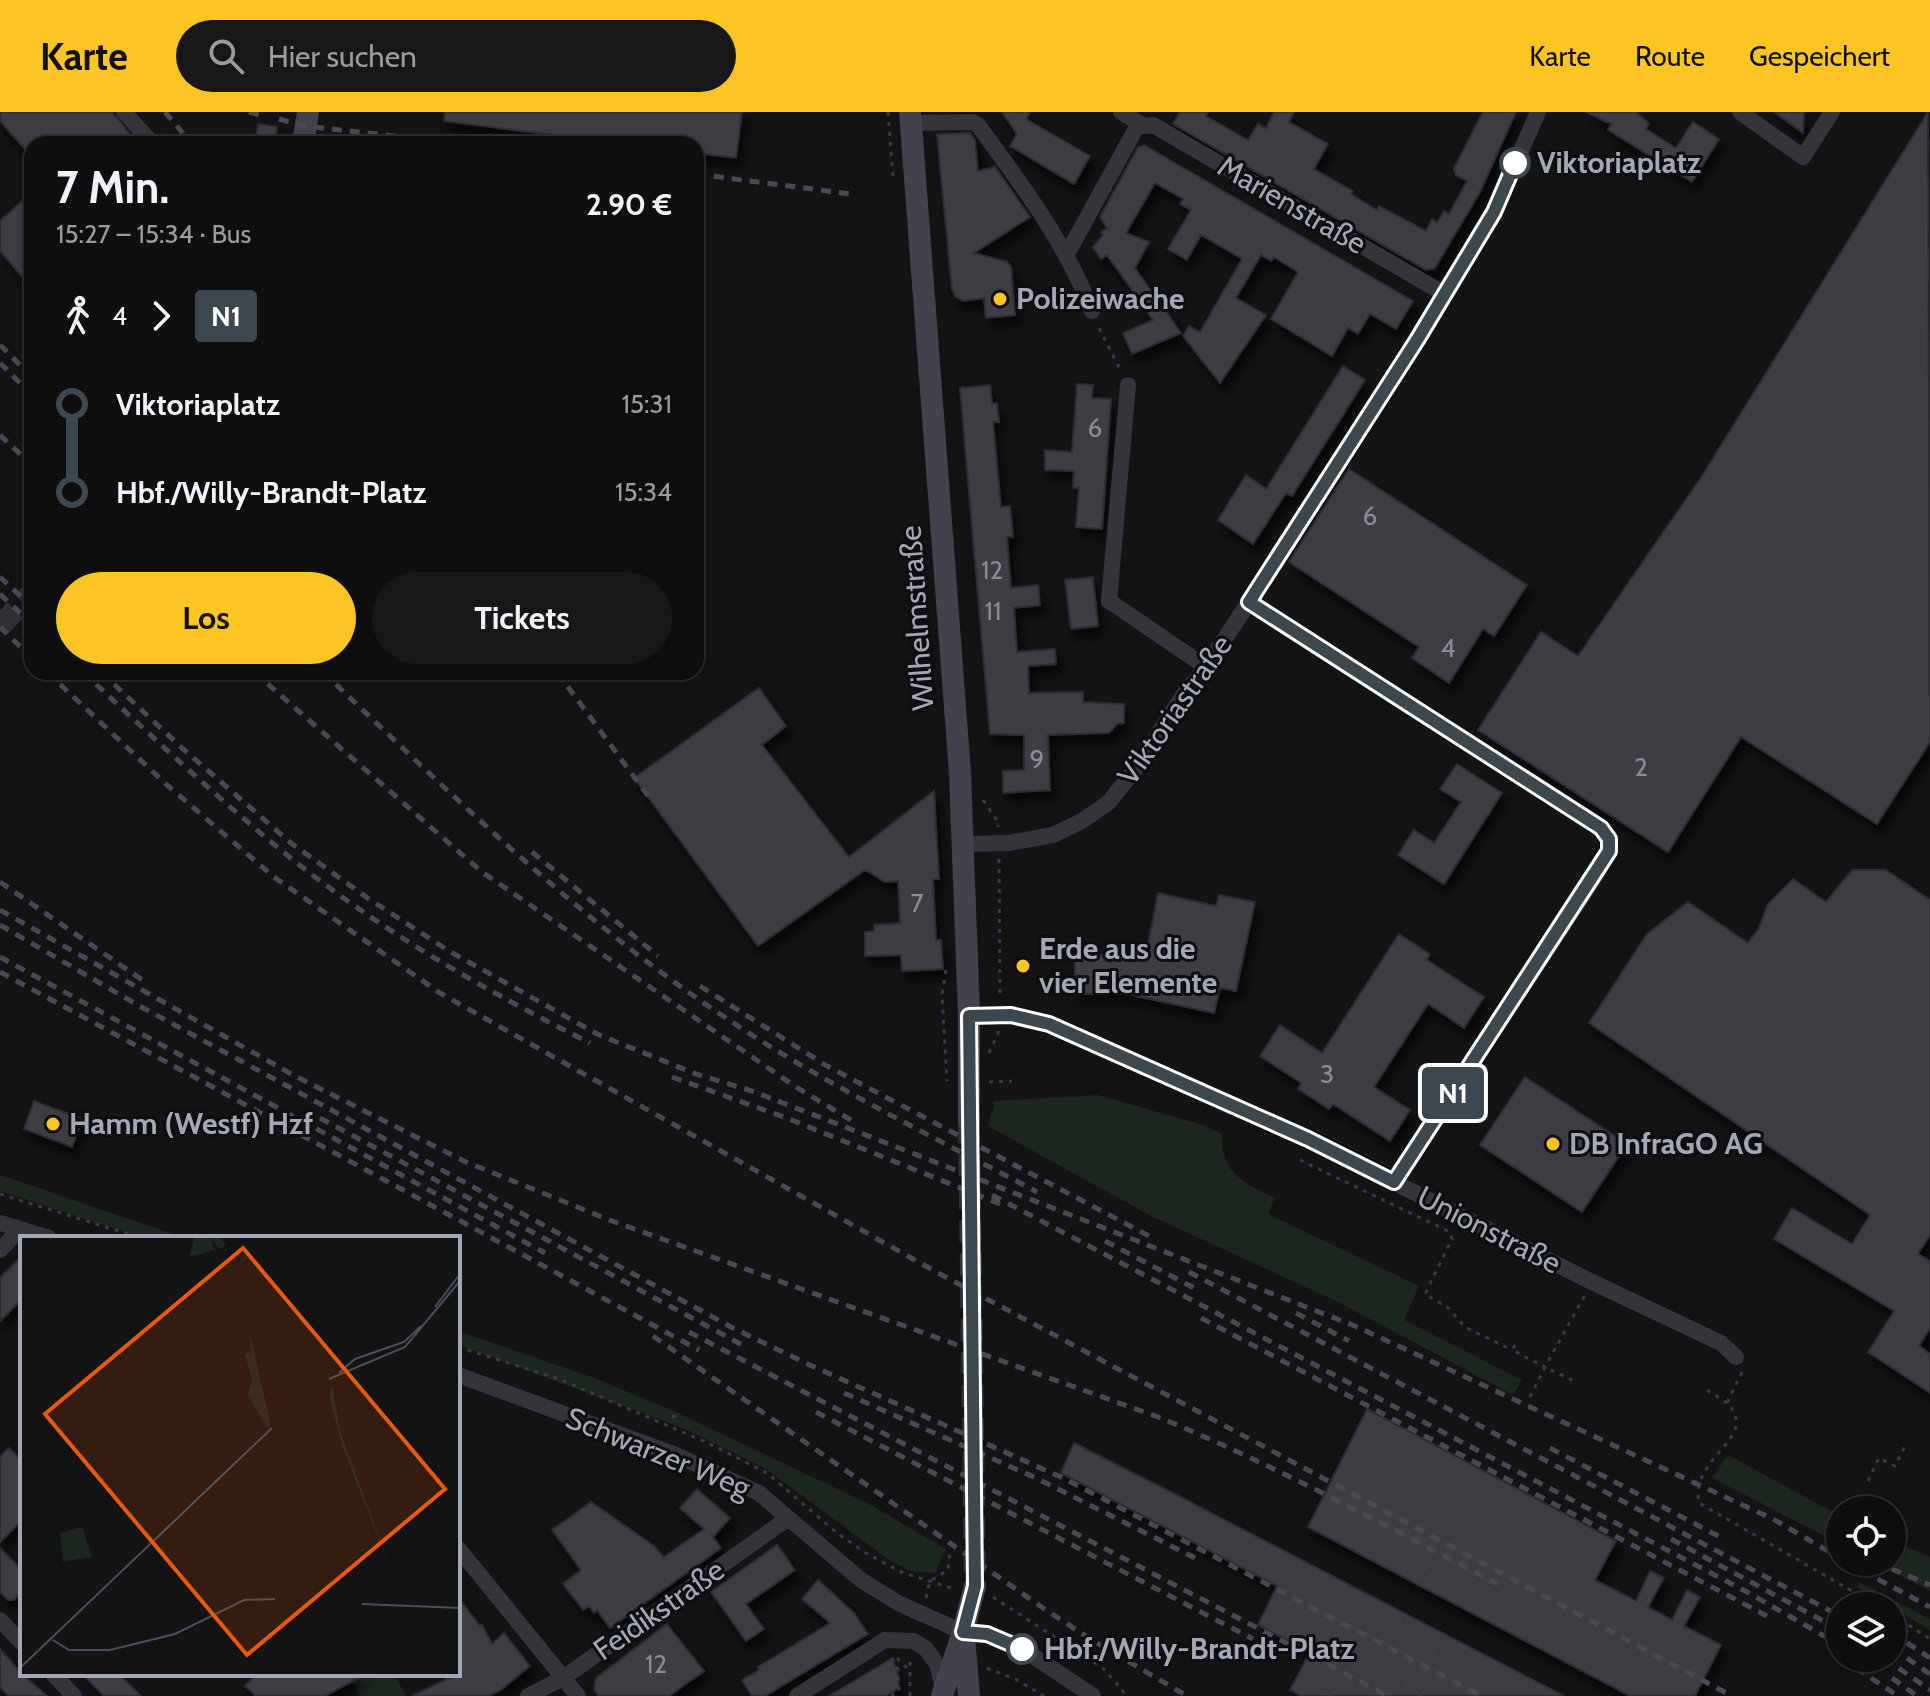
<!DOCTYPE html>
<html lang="de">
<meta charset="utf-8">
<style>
:root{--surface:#0e0e10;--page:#171719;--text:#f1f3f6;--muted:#9b9c9f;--line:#2e2e30;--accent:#fec523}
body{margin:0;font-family:Cabin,sans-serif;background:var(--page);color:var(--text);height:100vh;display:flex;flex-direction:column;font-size:30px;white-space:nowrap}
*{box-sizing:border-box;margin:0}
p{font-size:26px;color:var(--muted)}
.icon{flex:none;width:44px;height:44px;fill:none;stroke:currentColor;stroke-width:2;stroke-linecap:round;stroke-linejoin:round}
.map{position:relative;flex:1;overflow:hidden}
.panel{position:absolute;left:24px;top:24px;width:680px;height:544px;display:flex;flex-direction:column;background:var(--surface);border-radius:24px;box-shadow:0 2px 6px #0004,0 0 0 2px var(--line)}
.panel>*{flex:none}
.badge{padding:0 16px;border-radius:6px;font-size:28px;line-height:52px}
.buttons{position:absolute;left:1826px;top:1384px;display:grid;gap:16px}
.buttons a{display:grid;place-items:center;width:80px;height:80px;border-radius:50%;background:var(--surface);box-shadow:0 2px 6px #0004,0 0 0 2px var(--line);font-size:40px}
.map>.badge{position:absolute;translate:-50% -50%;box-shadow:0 0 0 4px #fff}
.legs{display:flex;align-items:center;gap:12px;height:88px;padding:0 32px;font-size:26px}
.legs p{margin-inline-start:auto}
.summary{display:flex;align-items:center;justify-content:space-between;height:136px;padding:0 32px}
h1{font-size:44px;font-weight:700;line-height:60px}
.button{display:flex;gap:16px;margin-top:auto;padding:16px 32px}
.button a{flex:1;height:92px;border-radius:48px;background:var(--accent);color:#111;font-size:32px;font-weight:700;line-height:92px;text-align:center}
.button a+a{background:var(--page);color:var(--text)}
ul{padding:0 32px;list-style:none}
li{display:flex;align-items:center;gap:28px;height:88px;font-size:30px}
li i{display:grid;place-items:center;width:12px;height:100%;margin:0 10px;background:currentColor}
li i::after{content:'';width:20px;height:20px;margin:-10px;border:6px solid;border-radius:50%;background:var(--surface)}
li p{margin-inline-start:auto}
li:first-child i{background:linear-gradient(#0000 50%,currentColor 0)}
li:last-child i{background:linear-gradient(currentColor 50%,#0000 0)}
header{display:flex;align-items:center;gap:48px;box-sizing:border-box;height:112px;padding:0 40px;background:var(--accent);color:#111}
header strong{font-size:38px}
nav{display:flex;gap:44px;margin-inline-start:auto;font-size:28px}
.search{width:560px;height:72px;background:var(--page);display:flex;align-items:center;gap:20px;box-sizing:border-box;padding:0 28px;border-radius:44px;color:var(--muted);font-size:30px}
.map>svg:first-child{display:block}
.green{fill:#1d251f}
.building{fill:#3d3d42;stroke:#2d2d31;stroke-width:2;filter:url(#shadow)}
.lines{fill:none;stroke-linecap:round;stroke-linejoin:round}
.secondary-tunnel{stroke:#303135;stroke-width:22;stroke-dasharray:22 11;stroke-linecap:butt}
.path{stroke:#3a3b41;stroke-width:3;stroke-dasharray:4 6;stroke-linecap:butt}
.minor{stroke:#34353a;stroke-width:16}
.secondary{stroke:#42434a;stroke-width:22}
.rail{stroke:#494a51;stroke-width:5;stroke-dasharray:10 8;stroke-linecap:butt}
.line-1-casing{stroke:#fff;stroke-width:18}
.line-1{stroke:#3d484e;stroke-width:12}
.stop-1-dot{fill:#fff;stroke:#3d484e;stroke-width:4}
.poi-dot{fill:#fec523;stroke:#0e0e10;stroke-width:3}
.labels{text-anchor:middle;stroke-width:6;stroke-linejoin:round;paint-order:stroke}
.number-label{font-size:26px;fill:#8a8d99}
.stop-label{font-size:30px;font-weight:bold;fill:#a4a8b6;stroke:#0e0e10;text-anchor:start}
.street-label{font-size:30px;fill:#a4a8b6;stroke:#0e0e10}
.poi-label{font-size:30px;font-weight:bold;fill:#a4a8b6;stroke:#0e0e10;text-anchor:start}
.inset-road{fill:none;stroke:#4d4f55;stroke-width:2}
.view{fill:#e8590c;fill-opacity:0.15;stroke:#e8590c;stroke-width:4}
.inset-edge{fill:none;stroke:#a4a8b6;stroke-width:4}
</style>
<header>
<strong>Karte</strong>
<div class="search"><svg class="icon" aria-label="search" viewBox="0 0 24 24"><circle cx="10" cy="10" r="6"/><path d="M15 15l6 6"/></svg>Hier suchen</div>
<nav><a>Karte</a><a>Route</a><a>Gespeichert</a></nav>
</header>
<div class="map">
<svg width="1930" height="1584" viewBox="0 0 1930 1584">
<defs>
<filter id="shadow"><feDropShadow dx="5" dy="9" stdDeviation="4" flood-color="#0009"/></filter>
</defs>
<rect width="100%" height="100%" fill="#131315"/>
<!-- green -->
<path class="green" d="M1098,983l105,30 19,9c-2,39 23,50 53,64l-7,16 151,72 -15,34 118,60 -9,15 -177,-94 -185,-85 -163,-90 7,-25z
M0,1063l185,63h-42l-143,-47z
M458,1219l134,46 84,35 193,92 77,45 -11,24 -25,-2 -24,-13 -120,-89 -81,-40 -227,-84z
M1728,1343l112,61v28l-128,-66z
M1892,1428l38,17v34l-56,-29h18z
M1859,1470l71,37v11l-73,-43z
M348,1562h46l12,22h-46z"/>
<!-- building -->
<path class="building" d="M0,0h112l26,32h-106v13l-32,-36z
M445,0h297l-6,46 -40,-5v-9h-72l-180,-23z
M1002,0h28l-4,7 64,37 -16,28 -64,-38 7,-12z
M1180,0h28l-2,4 42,24 10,-16 8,4 8,-16h20l-5,10 39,22 -14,25 39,22 -2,3 26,16 2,-4 47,25 6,-12 5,4 7,-12 5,3 18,-33 -11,-6 -2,-7 29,-56h33l-36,80 -45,76 -9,2 -253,-146z
M1586,0h50l13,12 -3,5 30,19 17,-26 26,17 -27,43 -84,-52 3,-6z
M1774,0h30l-1,21z
M1928,0l2,630 -53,82 -136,-87 -73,115 -190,-122 63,-98 37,24 124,-180z
M258,12l19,3 -2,17h-20z
M970,21l5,7 3,31 17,-4 35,50 -56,36 33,9 4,5 4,48 -29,3 -2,-20 -21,3 -8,-5 -3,-7 -15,-155z
M1144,33l269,156 -17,28 -26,-15 -12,20 -10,-6 -16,28 -61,-37 27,-47 -24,-15 -3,4 -10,-6 -25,43 30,17 -46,68 -37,-47 6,-10 11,6 42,-73 -41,-24 -14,25 -19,-11 23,-39 -11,-6 3,-5 -28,-16 -29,50 23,9 -14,26 46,65 -49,21 -9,-21 30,-13 -46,-65 -6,4 -8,-12 10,-12 -2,-3 6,-4 -7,-11 38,-70z
M32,80v96l-32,-37v-30z
M1343,254l22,14 -73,116 -6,-3 -33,51 -35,-24 28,-45 20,14z
M1077,272l16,1 -1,13 19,1 -9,130 -26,-2 3,-39h-6l1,-17 -29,-1v-20l27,2z
M990,273l2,19 5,-1 2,19h-6l8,85 9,-1 3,31h-6l4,51 27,-3 2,20 -26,3 3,44 38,-3 1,15 -28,2 1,27 54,-1v10l41,2v19l-7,1 -8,9 -61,2 2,55 -47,3v-22l21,-1v-35l-34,-1 -30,-346z
M1349,357l178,116 -33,51 -11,-7 -34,54 -37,-25 7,-11 -130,-85z
M1093,465l5,49 -27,3 -6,-49z
M759,576l27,38 -24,19 87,112 85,-66 5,88h-6l3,61h5l2,29 -41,2 -1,-16 -36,1v-24l9,-1v-6l26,-2 -2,-42 -13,1 -20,-12 -107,76 -124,-168z
M1457,652l45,29 -58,91 -46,-29 16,-25 20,13 27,-41 -21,-13z
M1852,758h34l44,30v335l-12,19 12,7v67l-11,18 11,8v39l-62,-41 26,-41 -120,-72 18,-31 60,36 18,-29 -281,-192 58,-89 41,-32 60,41 11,-15 9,-24 25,-25 33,23z
M1158,781l58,13 3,-11 36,7 -19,89 -16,-3 -6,25 -87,-19h-52v-39h71z
M1399,822l31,20 -3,6 57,37 -20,31 -36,-24 -54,83 36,23 -20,31 -57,-37 -4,5 -31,-20 3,-6 -41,-27 20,-31 42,28z
M1525,965l102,67 -45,68 -102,-67z
M34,989l48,18 -10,28 -48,-18z
M22,1144v43l-22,22v-43z
M1367,1297l249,132 -21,39 41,21 14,-30 14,7 -16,29 24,13 15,-30 13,7 -16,29 37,19 -26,51h-65l-322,-169z
M1074,1331l91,46 399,207h-263l-11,-6 20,-38 -52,-27 19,-39 -216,-113z
M9,1336l13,13v59l-22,22v-85z
M697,1377l33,29 -17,19 8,11 -111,80 -13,-18 -3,3 -5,-7 -6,4 -20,-26 18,-14 -29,-40 39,-28 63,44 10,11 40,-28 -24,-21z
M777,1433l18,25 -49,34 18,25 -18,12 -35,-49z
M0,1436l22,22v21l-8,9h-6l-8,-8z
M818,1468l36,33 14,21 -103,62h-13l-10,-16 17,-10 -1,-3 72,-44 -28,-24z
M458,1485l22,29 2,-1 10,19 12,-11 26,33 -28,23 -13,7h-77l46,-22z
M667,1512l37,47 -35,25h-70l-5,-6 2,-12z
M0,1537l22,25 25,22h-38l-9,-9z
M891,1547l6,10 2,19 -13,8h-57z
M82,1562h37l22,22h-37z
M256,1562h110l-41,22h-69l-11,-10z"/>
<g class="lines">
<!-- secondary-tunnel -->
<path class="secondary-tunnel" d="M0,514l32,-33
M969,1009l6,465"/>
<!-- path -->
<path class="path" d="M888,0l5,64
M1099,216l22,43
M983,688l15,22v5
M999,747l1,140
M946,858l-4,24 5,87
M989,941l10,-22
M989,970l23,-1
M1300,1048l150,72 2,7 -27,55 23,14 17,19 47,23
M0,1082l141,44
M1515,1233l-3,5 33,17 40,-72
M458,1235l101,32 149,64 59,30 70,60 29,20 35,19 53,17
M1742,1260l-15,31c34,36 -37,52 -28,100l179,103
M1707,1278l20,13
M1530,1285l15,-30 29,14
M672,1305l7,-2
M1465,1364l3,2
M1443,1365l11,-20
M1868,1369l11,-23 16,8 12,-24
M1475,1370l6,3
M1500,1383l3,1
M1514,1403l11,-20
M1442,1407l3,1
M1419,1411l14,-27
M1454,1413l7,-13
M1477,1425l3,2
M1446,1426l8,-13 4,2
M1490,1449l14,-27
M1418,1453l3,1
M1394,1458l15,-28
M1428,1460l9,-16
M1453,1471l3,2
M1421,1473l7,-13 6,2
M993,1485l111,72 23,27
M926,1486l4,-17 18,-11 2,-20
M1465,1496l15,-28
M1892,1502l38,25
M1388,1511l2,2
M1363,1517l15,-28
M1399,1517l7,-13
M1412,1524l30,16
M1392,1532l7,-15 4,3
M897,1546l12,12
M1365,1554l3,2
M1434,1555l15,-29
M987,1556l30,12 27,16
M1343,1556l11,-22
M1377,1560l5,-11
M1371,1571l6,-11 4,3
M1400,1573l3,1
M891,1584l8,-5 -1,-22 -6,-11
M910,1584v-36
M1328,1584l6,-10
M1419,1584l7,-13"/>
<!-- minor -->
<path class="minor" d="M124,0l29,32
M1121,0l23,14 9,-1 290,168
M1740,0l63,45 29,-45
M910,11l63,-1 5,3c45,62 85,113 114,186
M1067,142l72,-131
M1128,273l-19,216 97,66
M1249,490l352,226c15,20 5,28 -5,47l-202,307
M963,732l45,-1 45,-8 29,-14 26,-18 26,-32 50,-77 22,-27 43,-65 168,-262 77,-128 44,-100
M969,904l42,-1 38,9 37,15 222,100 284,143 129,61 15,14
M0,1111l49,15
M0,1138l20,-21
M458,1263l218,80 83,38 102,87 39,24 63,28 24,2 31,12 75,50
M458,1436l120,148
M0,1508l22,23
M53,1562l21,22
M528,1584l35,-18 224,-159
M797,1584l88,-56 29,1 12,8 11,15 6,24"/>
<!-- secondary -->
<path class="secondary" d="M910,0l50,661 9,243v105
M303,32l5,-32
M964,1525l5,59
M942,1584l21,-64 12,-46"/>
<!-- rail -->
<path class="rail" d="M165,0l27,32
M249,0l11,3
M279,7l25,7 164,18
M696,62l155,20
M0,233l32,32
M0,251l32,32
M0,323l32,30
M0,465l32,30
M0,482l32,30
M0,515l32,31
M47,560l120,113 107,92 166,116 498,280 794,423
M83,560c65,61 130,122 199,179 94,77 200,138 308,192
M101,560l81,76 109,95 78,56 80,52 148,83 99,40 56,17 106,41 497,194 418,193 67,39
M254,560l228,200 314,215 58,35
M323,560c128,122 255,248 403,346 98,66 206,118 311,174
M557,560l94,128
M532,740l126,104
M0,770l148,102
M0,798l295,166 171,86 146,59 546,196c117,48 228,109 340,167
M0,813l136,79 597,324 79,38 251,112 419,218
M0,845l545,296
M0,860l699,378
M700,874l127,80 324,171
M672,965l112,40 216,87
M320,1006l426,229
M992,1083l755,397 93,53
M1105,1129l95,50
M1189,1160l651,344
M1296,1201l53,28
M1201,1206l566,298
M689,1220l699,364
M653,1224l390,272 49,32 95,56
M844,1281l192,85 163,82
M816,1300l437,227
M1550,1336l174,91
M1671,1427l169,91
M1846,1450l84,45
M1875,1450l55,23
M1892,1521l38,25
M1892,1536l38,26
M1841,1546l57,38
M1884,1546l46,32
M1892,1566l25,18"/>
</g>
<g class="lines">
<!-- line-1 casing -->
<g class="line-1-casing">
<path id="line-1" d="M1022,1537l-35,-15 -24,-2 12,-46 -6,-570 42,-1 38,9 259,115 86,43 215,-331v-12l-8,-11 -352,-226 168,-262 77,-128 21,-49"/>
</g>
<!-- line-1 -->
<use href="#line-1" class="line-1"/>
</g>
<!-- markers -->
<g class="stop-1-dot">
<circle cx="1515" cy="51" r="14"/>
<circle cx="1022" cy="1537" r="14"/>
</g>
<g class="poi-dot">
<circle cx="1000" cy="187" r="8"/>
<circle cx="1023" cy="854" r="8"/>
<circle cx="53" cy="1012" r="8"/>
<circle cx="1553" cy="1032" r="8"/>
</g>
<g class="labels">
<!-- number labels -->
<g class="number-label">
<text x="1095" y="325">6</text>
<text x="1370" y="413">6</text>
<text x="992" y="467">12</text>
<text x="993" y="508">11</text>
<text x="1448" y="545">4</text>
<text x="1037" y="656">9</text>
<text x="1641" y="664">2</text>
<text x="917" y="800">7</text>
<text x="1327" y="971">3</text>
<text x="656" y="1561">12</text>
</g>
<!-- stop labels -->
<g class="stop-label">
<text x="1537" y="61">Viktoriaplatz</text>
<text x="1044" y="1547">Hbf./Willy-Brandt-Platz</text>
</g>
<!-- street labels -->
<g class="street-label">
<text transform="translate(1292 93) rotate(30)" y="10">Marienstraße</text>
<text transform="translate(917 506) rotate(-94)" y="10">Wilhelmstraße</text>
<text transform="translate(1175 598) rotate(-55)" y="10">Viktoriastraße</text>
<text transform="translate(1489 1118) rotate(27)" y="10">Unionstraße</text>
<text transform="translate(658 1341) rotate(22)" y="10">Schwarzer Weg</text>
<text transform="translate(659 1498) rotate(-35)" y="10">Feidikstraße</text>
</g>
<!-- poi labels -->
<g class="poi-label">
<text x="1016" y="197">Polizeiwache</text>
<text x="1039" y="847">Erde aus die<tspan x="1039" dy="34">vier Elemente</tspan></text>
<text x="69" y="1022">Hamm (Westf) Hzf</text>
<text x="1569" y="1042">DB InfraGO AG</text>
</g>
</g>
<!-- overview -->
<g transform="translate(20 1124)">
<rect width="440" height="440" fill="#131315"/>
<path d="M174,0h26l6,10 -7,3 -7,-10 2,11 -24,7zM229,95l22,94 -4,2 -20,-32 5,-15 -7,-26 6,-2zM312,149l8,46 55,149 -52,-132 -14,-52zM62,291l10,30 -29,5 -3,-29z" fill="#1d251f"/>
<path class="inset-road" d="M415,71l25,-33M319,137l16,-14 49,-17 17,-16M309,143l76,-32 55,-66M342,368l98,4M33,404l16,10h41l65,-16 69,-34 31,-1M0,432l252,-240"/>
<path class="view" d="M223,12l202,241 -198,166 -202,-241z"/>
<rect width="440" height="440" class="inset-edge"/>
</g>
</svg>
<div class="buttons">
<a><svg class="icon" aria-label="locate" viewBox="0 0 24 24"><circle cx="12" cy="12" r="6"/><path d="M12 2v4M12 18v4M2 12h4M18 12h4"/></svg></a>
<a><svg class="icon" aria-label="layers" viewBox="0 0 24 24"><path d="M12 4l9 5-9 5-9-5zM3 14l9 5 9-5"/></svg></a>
</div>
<b class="badge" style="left:1453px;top:981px;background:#3d484e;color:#fff">N1</b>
<section class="panel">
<div class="summary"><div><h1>7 Min.</h1><p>15:27 – 15:34 · Bus</p></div><b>2.90 €</b></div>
<div class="legs"><svg class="icon" aria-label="walk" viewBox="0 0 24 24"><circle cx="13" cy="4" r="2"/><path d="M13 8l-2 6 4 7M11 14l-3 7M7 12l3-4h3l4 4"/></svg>4<svg class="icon" aria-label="forward" viewBox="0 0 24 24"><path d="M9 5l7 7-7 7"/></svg><b class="badge" style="background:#3d484e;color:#fff">N1</b></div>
<ul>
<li><i style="color:#3d484e"></i><b>Viktoriaplatz</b><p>15:31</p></li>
<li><i style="color:#3d484e"></i><b>Hbf./Willy-Brandt-Platz</b><p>15:34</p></li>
</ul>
<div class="button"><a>Los</a><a>Tickets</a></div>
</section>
</div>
